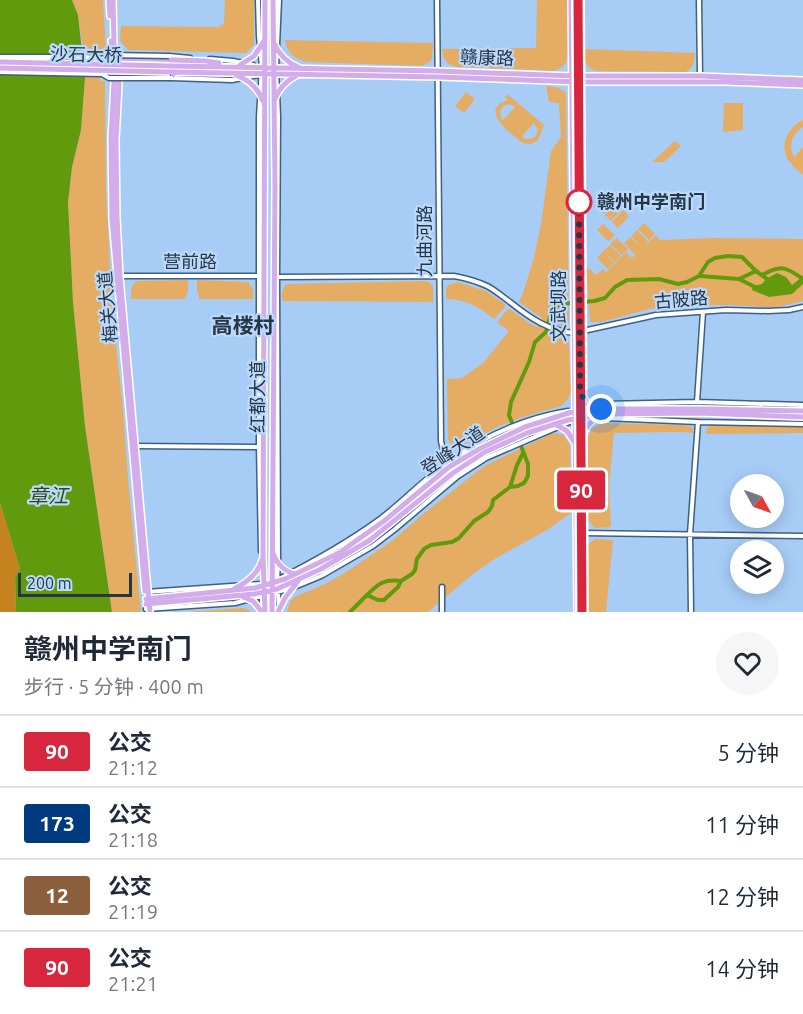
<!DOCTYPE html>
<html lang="zh">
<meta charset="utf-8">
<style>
:root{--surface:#fff;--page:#f6f6f7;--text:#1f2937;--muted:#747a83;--line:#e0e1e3}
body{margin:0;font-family:Ubuntu,"Noto Sans SC",sans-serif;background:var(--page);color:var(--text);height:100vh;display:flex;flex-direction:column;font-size:22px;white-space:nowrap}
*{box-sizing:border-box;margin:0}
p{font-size:20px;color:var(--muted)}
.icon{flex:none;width:33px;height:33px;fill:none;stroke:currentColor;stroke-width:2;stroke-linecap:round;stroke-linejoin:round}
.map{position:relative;height:612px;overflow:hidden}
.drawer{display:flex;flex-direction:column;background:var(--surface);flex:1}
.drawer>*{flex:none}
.badge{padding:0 12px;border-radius:4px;font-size:21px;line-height:39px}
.needle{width:39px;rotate:130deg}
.tools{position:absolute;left:730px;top:474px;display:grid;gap:12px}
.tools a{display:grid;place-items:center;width:54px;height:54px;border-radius:50%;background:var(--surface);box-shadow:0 3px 15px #0003;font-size:30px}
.scale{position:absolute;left:18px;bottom:15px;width:114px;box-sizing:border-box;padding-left:6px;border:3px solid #273647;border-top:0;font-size:16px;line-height:21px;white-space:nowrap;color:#273647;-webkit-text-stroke:4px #bbd9fb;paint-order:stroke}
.you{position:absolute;width:30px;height:30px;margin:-15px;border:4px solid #fff;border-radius:50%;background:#1a73e8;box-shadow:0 0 0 9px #1a73e833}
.map>.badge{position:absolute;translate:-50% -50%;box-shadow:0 0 0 3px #fff}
.round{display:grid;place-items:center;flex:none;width:63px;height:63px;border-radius:32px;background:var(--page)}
.summary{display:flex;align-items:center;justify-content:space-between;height:102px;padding:0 24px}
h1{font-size:28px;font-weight:700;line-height:45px}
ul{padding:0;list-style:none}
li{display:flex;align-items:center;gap:18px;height:72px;padding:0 24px;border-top:2px solid var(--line)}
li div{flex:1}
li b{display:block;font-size:22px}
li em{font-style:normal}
li .badge{min-width:66px;font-weight:700;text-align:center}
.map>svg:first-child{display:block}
.green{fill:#e5ac64;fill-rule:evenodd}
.forest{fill:#c5821e}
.water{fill:#629a0d}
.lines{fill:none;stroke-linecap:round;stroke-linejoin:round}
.canal{stroke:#629a0d;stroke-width:4}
.minor-casing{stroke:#3d6085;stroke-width:7}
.major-casing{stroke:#fff;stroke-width:8}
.minor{stroke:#fff;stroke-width:4}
.major{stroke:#d3adeb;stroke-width:5}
.minor-bridge-casing{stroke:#3d6085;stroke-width:7;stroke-linecap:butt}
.major-bridge-casing{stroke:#fff;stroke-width:8;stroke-linecap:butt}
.minor-bridge{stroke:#fff;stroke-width:4}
.major-bridge{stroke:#d3adeb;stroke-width:5}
.line-casing{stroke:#fff;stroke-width:14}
.line{stroke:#d7263d;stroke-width:9}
.walk{stroke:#273647;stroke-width:6;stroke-dasharray:0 10.8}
.stop-dot{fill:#fff;stroke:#d7263d;stroke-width:3}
.labels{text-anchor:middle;stroke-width:4.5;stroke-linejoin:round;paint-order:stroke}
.street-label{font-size:18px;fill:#273647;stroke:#bbd9fb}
.stop-label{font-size:18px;font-weight:bold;fill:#273647;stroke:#bbd9fb;text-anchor:start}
.water-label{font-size:20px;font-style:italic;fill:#2e4515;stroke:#bbd9fb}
.quarter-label{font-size:21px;font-weight:bold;fill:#273647;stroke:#bbd9fb}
</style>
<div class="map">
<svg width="803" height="612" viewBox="0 0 803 612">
<rect width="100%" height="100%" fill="#a7cdf7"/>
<!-- green -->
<path class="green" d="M72,0h31l3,51h-4v5h-18l-6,-41z
M225,0h29v45l-8,8 -118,-3 -8,-9 1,-15 98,1 5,-4z
M537,0h30c0,12 4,54 -1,62 -3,5 -7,7 -12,9l-96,-4c-12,-2 -15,-7 -16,-18l94,-1z
M285,40l148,3 -1,14 -1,4 -9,5 -114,-4c-14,-3 -20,-8 -23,-22z
M584,49l111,4c-1,8 -1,15 -9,19l-89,-1c-12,-3 -13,-11 -13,-22z
M99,76l2,5h4l1,107 6,117 11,105 5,68 13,134h-29l-27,-186 -12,-124 -5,-100 4,-35 9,-37 4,-53z
M546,86c8,1 14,1 20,7l3,229 -4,5 -10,-3 -3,10 12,3 5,5 2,49 -2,7 -8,8 -38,11 -28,11 -37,20 -7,-4 -3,-5 -1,-60 15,-1 21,-15 26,-32 -12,-9 11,-13h2l19,14 8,4 5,-9 -23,-16 4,-9 10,-32 8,-37 10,-73 10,-14 -2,-34 -10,-1z
M466,92l9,7 -11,14 -9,-7z
M507,94l37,31c-5,12 -5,22 -21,18 -12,-9 -46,-34 -15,-43l-3,-3zM510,104l5,3 -12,13c-6,-7 -2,-15 7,-16zM534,123l4,7 -3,7 -5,2h-5l-3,-3z
M724,103h19v27l-20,2z
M803,120v7c-11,7 -15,18 -9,30l9,-10v28c-5,-4 -10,-9 -14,-14 -11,-15 -1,-34 14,-41z
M675,141l6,5 -17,16h-12z
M608,196l7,6 -11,12 -6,-6z
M616,203l6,6 -11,12 -6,-6z
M623,210l6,6 -11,12 -6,-6z
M644,223l11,11 -6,6 -11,-11z
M603,224l12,11 -7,6 -11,-11z
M637,230l11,11 -4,5 12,-11 4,5 53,-2 90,1v62l-25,6h-13l-37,-2 -49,1 -30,3 -47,13h-12l-4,-56 10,9 7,-6 3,3 20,-20 6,6 3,-3 -11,-12 6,-6 12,11 -11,-12z
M617,238l11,11 -6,6 -12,-11z
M610,245l11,11 -6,6 -12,-11z
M603,251l11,12 -6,6 -11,-11z
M188,280v11l-3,8h-54v-11l5,-7z
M197,280l51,2 5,7v10h-54v-4l-2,-4z
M425,281l4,1 4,4v16l-151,-1v-9l3,-7 4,-1z
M458,282l28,9 19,13v3l-11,12c-17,-13 -26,-19 -48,-20v-11l2,-3z
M602,423l82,2 7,2 2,2v4l-13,-1 -66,1 -5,54 2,40 -16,1 -8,-9 1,-81 3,-9z
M710,425l93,2v6l-97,1v-4z
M553,433l11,2 6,11 1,67 -24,17 -51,28 -23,16 -45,38h-141l3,-10 4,-5 33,-14 19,-11 18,-12 29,-20 29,-25 62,-49z
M595,539l18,1 -7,72h-19l-1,-66z
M243,608l4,1 4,3h-66z"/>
<!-- forest -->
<path class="forest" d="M0,503l20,66 -5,8 1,35h-16z"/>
<!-- water -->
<path class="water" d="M0,0h72l6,15 7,62 -4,53 -9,37 -4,35 5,100 12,124 27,186h-96l-1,-35 5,-8 -20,-66z
M777,273l9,4 6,8 11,-9v8l-11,10 -23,3 -17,-7 1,-4 9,-2 4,-5z"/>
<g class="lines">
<!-- canal -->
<path class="canal" d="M762,275c19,-10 23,-9 41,4
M700,276l39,3 17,-8
M739,279l18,9
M510,487l7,-22 6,-12
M367,595c12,-12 17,-16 34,-14
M350,612l17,-17 11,5h6l14,-13 3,-6 11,-7 3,-4 2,-11 7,-10 7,-4 21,-3 7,-4 15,-17 14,-9 4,-6 1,-6 17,-13 8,-1 6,-3 4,-7v-12l-19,-49 2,-13 18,-40 6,-20 11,-10 5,-19 4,-5 5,-4 34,-3 11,-3 10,-11 12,-7 32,-1 19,5 9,-2 12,-6 9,-14 7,-4 13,-2 14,1 14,14 14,10"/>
<!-- minor casing -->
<g class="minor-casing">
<path id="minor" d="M258,0l1,36 3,31 -3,50v330l2,104
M437,0l4,441 5,23
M699,0l1,76
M169,56l21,2
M210,59l23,2 20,4
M171,78l61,2 27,-5
M120,276h139
M277,277l177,-1c11,2 22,5 33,10 8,4 16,11 23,16 20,16 39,29 64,31l82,-18 70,-5 42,1 21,-1 14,-3
M697,402l6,-90
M594,406l10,-2 93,-2 106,3
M585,418h20l93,4 105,2
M133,446l126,1
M582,533l221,3
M277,580c36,-18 70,-37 103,-61 23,-17 43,-39 67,-56 36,-26 77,-45 121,-52
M442,587v25
M146,592l115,-8
M279,608l-2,-28 1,-17 -1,-286 1,-160 -2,-49 3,-68
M146,609l89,-6 57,-15 29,-12 52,-30 21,-16 64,-54 28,-18 86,-37
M262,611v-17
M691,612l-1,-78 8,-112"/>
</g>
<!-- major casing -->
<g class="major-casing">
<path id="major" d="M109,0l1,16
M113,0l1,44 4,14 1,27 -3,55 1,78 3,58 30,336
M265,0l-2,555 2,57
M571,0l6,612
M578,0l4,612
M111,41l3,41 -3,57 1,80 33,372
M274,43c5,12 12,19 24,24
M114,58l92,3 13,2
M240,65l14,-9 10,-15
M170,66l268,5 135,5h127l103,4
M170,72l268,5 141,5h145l79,3
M117,74l56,1
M236,75c13,5 22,13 27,26
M275,99c4,-11 11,-18 21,-23
M582,395l6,9 9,4
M555,424l12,7 8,12
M582,437l6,-12 10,-9
M273,553c4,11 10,18 22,21
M234,589c13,-7 24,-15 28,-29
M243,597l10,4 9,11
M146,599l109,-11 30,-9 54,-26 45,-32 65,-54 32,-19 44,-21 50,-16 26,-2h99l103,2
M146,604l108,-10 23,-5 44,-20 49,-29 83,-67 32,-21 42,-19 41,-13 32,-6 101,-1 102,4
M272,612l3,-428 -2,-184
M278,612l7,-14 13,-17"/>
</g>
<!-- minor -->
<use href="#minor" class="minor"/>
<!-- major -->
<use href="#major" class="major"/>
<!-- minor-bridge casing -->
<g class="minor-bridge-casing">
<path id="minor-bridge" d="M0,57h86l16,2 7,-4 60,1
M0,72l102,2 7,4h62"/>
</g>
<!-- major-bridge casing -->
<g class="major-bridge-casing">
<path id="major-bridge" d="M0,62l170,4
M0,68l170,4"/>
</g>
<!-- minor-bridge -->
<use href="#minor-bridge" class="minor-bridge"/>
<!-- major-bridge -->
<use href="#major-bridge" class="major-bridge"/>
</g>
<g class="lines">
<!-- line casing -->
<g class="line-casing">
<path id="line" d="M578,0l4,612"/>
</g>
<!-- line -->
<use href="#line" class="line"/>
<!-- walk -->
<path class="walk" d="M579,202v-5l1,193c3,12 10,17 21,19"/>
</g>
<!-- markers -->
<circle class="stop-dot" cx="579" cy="202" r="12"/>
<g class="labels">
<!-- street labels -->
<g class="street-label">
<text transform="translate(86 55) rotate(1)" y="6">沙石大桥</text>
<text transform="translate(487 58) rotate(2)" y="6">赣康路</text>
<text transform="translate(425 241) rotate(-90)" y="6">九曲河路</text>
<text x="190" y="268">营前路</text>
<text transform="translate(681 300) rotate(-5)" y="6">古陂路</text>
<text transform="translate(559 306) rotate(-90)" y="6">文武坝路</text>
<text transform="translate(108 307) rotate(-95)" y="6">梅关大道</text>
<text transform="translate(258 397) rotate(-90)" y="6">红都大道</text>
<text transform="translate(453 451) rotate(-34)" y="6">登峰大道</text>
</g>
<!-- stop labels -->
<g class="stop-label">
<text x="597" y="208">赣州中学南门</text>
</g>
<!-- water labels -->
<g class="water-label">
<text x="48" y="503">章江</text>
</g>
<!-- quarter labels -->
<g class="quarter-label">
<text x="243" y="333">高楼村</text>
</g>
</g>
</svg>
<div class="tools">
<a><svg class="needle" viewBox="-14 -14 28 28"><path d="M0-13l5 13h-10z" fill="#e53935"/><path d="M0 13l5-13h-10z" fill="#747a83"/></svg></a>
<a><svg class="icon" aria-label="layers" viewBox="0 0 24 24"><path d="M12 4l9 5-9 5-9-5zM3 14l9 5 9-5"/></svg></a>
</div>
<div class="scale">200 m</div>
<div class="you" style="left:601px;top:409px"></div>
<b class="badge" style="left:581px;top:490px;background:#d7263d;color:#fff">90</b>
</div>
<section class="drawer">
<div class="summary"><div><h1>赣州中学南门</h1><p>步行 · 5 分钟 · 400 m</p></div><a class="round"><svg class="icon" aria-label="heart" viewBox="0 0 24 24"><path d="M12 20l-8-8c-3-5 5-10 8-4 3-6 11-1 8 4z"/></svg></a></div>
<ul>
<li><span class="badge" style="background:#d7263d;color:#fff">90</span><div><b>公交</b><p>21:12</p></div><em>5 分钟</em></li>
<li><span class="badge" style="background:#003b80;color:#fff">173</span><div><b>公交</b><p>21:18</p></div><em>11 分钟</em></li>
<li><span class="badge" style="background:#8b5e3c;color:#fff">12</span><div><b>公交</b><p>21:19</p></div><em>12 分钟</em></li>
<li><span class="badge" style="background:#d7263d;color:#fff">90</span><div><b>公交</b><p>21:21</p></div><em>14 分钟</em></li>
</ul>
</section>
